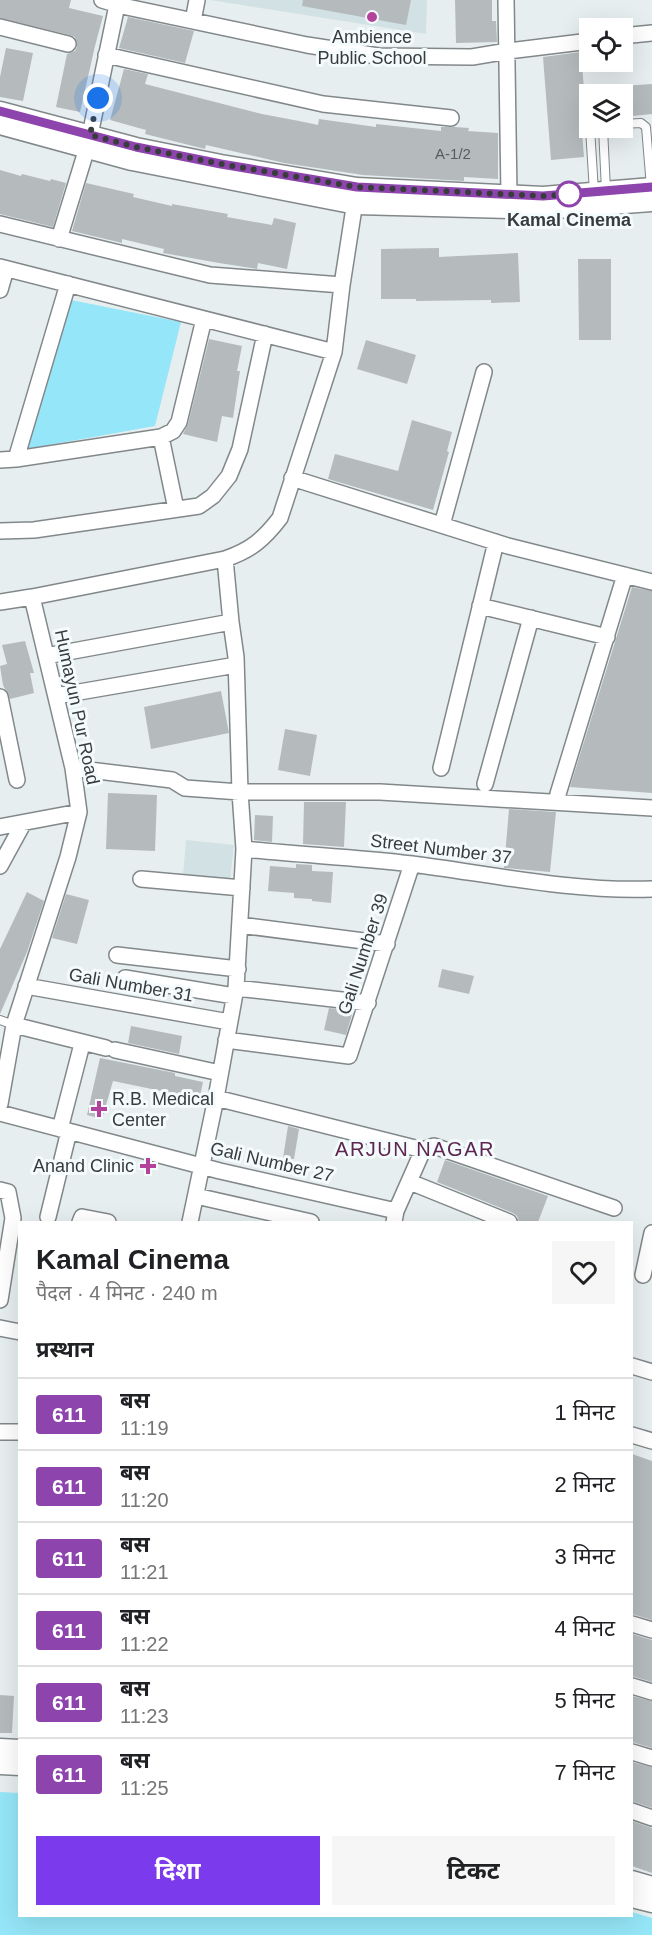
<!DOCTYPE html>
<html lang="hi">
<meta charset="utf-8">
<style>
:root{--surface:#fff;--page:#f6f6f6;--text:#202124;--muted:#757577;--line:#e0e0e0;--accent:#7c3aed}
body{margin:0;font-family:Helvetica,"Noto Sans Devanagari",sans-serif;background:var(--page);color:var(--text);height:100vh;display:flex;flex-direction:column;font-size:22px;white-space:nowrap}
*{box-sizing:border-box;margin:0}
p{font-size:20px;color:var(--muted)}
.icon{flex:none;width:33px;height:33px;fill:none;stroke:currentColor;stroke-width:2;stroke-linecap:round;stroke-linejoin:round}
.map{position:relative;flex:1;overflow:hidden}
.side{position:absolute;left:18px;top:1221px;width:615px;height:696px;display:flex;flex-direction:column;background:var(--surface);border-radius:0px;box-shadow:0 6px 24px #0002}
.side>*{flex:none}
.badge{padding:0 12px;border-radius:4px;font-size:21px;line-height:39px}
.tools{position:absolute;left:579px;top:18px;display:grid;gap:12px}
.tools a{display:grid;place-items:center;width:54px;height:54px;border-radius:0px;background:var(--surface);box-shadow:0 6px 24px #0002;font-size:30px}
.you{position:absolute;width:30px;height:30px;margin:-15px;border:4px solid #fff;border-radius:50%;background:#1a73e8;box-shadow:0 0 0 9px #1a73e833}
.map>.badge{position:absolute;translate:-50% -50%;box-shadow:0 0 0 3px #fff}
h2{padding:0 18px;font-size:22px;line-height:54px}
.round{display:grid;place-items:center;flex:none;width:63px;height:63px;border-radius:0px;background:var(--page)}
.summary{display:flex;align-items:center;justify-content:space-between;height:102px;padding:0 18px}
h1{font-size:28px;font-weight:700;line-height:45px}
.action{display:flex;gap:12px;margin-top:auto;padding:12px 18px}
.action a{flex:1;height:69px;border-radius:0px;background:var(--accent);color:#fff;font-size:24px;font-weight:700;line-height:69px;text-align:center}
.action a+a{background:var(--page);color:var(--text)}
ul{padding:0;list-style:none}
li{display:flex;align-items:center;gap:18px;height:72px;padding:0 18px;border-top:2px solid var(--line)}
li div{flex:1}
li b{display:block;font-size:22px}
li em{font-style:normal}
li .badge{min-width:66px;font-weight:700;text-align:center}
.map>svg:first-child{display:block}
.built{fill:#d2e1e4}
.green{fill:#95e6f8}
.building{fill:#b5bbbd}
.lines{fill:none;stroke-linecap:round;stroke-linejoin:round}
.service-casing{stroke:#82888a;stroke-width:10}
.minor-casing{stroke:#82888a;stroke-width:18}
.tertiary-casing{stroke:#82888a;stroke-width:21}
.service{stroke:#fff;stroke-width:8}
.minor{stroke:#fff;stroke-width:15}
.tertiary{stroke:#fff;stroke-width:18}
.line-casing{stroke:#fff;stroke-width:14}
.line{stroke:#8e44ad;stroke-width:9}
.walk{stroke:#393c3c;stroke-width:6;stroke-dasharray:0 10.8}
.poi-dot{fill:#b4419a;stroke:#f4fbfd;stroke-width:2}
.stop-dot{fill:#fff;stroke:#8e44ad;stroke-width:3}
.labels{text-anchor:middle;stroke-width:6;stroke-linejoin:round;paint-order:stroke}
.number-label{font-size:15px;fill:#585c5c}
.poi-label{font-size:18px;fill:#393c3c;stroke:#f4fbfd}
.stop-label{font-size:18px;font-weight:bold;fill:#393c3c;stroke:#f4fbfd}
.street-label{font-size:18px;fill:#393c3c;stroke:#f4fbfd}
.neighbourhood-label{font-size:20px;letter-spacing:1.5px;fill:#5d254f;stroke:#f4fbfd}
</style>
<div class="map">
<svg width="652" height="1935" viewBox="0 0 652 1935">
<rect width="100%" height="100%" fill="#e7eef0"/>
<!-- built -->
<path class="built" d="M210,0h217l-1,34z
M186,840l48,5 -4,36 -47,-5z"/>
<!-- green -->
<path class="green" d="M71,300l110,22 -26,104 -134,24z
M0,1792l19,1 1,123h612v-4l20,6v17h-652z"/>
<!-- building -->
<path class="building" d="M0,0h71l-2,8 34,8 -8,30 -15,66 -24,-5 11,-53 8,-3 2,-4 -2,-10 -5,-2 -70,-17z
M303,0h108l-5,25 -104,-19z
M455,0h37v21h4l1,21 -41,1z
M128,17l66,14 -9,32 -66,-15z
M6,48l27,5 -10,48 -23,-4v-20z
M581,52l3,37h6v30l-9,1 3,37 -33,3 -8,-103z
M124,69l24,5 -3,10 117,30 37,7 19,4 1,-6 57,8v-3l65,7v-4h14l14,1 -1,3 30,2v46l-34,-2v4l-101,-6 -79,-12 -78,-18 -1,4 -60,-15 1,-4 -36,-10z
M652,84v30l-30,3v-31z
M0,170l21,6 1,-2 28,7 1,-2 15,4 -13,44 -53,-13z
M86,183l48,11 -1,3 39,9v-2l56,10 -1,3 45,8 2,-7 22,5 -9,46 -29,-6 -1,6 -38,-6 -56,-10 1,-4 -42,-10v4l-50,-12z
M439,248v9l79,-4 2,49 -29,1v-3l-75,1v-2h-35v-50z
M578,259h33v81h-32z
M209,339l33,7 -5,25h3l-7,47 -11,-2 -5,26 -34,-8 5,-10z
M366,340l50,15 -9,29 -50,-15z
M412,420l40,12 -5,19 2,1 -16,58 -105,-31 7,-25 63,17z
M632,587l20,4v202l-82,-6z
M25,641l9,32h-4l4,20 -24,6 -7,-14 -3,-19 7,-2 -5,-19z
M73,665l3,18 -12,2 -3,-18z
M221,691l8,42 -78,16 -7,-42z
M285,729l32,6 -7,41 -32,-6z
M108,793l49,2 -2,56 -49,-2z
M304,802h42l-2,45 -41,-3z
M509,809l47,3 -6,60 -46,-4z
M255,815l18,1 -1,26 -18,-2z
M296,864l16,1v6l21,1 -2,31 -19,-2v-2l-18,-1v-5l-26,-2 2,-25 26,2z
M27,892l17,9 -17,51 -27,62v-65z
M66,894l23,6 -12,44 -25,-6z
M442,969l32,7 -5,18 -31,-7z
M329,1008l24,3 -7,24 -22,-5z
M131,1026l51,10 -3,18 -51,-11z
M100,1058l75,15v3l28,6 -4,19 -28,-6v-2l-58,-12 -11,38 -15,-4z
M288,1126l11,3 -5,30 -11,-1z
M445,1160l103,36 -10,26h-19l-2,-6 -4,-3 -76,-31z
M632,1454l20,7v159l-20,-6z
M632,1634l20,6v42l-20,-6z
M0,1695l14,1 -2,37h-12z
M632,1696l20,5v47l-20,-6z
M632,1762l20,5v41l-20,-7z
M632,1821l20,7v45l-20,-7z"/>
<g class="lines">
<!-- service casing -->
<g class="service-casing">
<path id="service" d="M622,124l19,-1 5,4 5,60
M590,128l4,64
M603,128l3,62
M0,1020l14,5"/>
</g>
<!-- minor casing -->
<g class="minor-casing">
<path id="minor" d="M102,0l20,6 185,39 71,11 94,1 36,-6 82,-10
M506,0l3,195
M193,21l4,-21
M0,27l68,17
M622,36l30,-3
M106,55l217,49 128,14
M90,135l27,-130
M0,224l210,51 132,10
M59,239l28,-91
M0,267l334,85
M68,284l-52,175 145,-22 12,-6 6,-9 25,-103
M0,290l6,-21
M161,437l15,72
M0,460l16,-1
M292,478l216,68 144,36
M442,525l42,-153
M0,531l34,-1 165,-24 14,-10 16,-20 11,-27 25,-115
M225,559l6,63
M0,602l32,-5 193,-38c26,-9 38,-19 55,-41l54,-166 8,-67 14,-90
M480,606l127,31
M46,656l185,-34 5,35 4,135 4,57 -8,139 -20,110
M56,696l180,-31
M0,697l17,83
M73,768l99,12 13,8 55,4h140l272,16
M441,768l55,-226
M485,784l46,-166
M558,794l67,-219
M0,827l79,-15
M244,849c56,6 112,8 168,15 77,10 162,28 240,25
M0,866l23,-42
M141,879l101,9
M240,925l147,19
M117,955l121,14
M125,978l109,18
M26,986l203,36
M236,988l132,15
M14,1025l92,23
M226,1040l123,16 63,-192
M115,1050l105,23
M0,1104l14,-79 54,-168 11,-45 -6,-44 -41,-171
M0,1113l220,58 176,40
M60,1129l22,-85
M410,1182l99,40
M0,1190l8,2 5,26 -13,82
M196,1196l115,26
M48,1217l21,-86
M80,1222l2,-5 26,5
M190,1222l26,-124 207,52
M394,1222l2,-11 27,-61 11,-4 180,62
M643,1275l9,-42
M0,1328l20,4
M632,1366l20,6
M0,1432h20
M632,1435l20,6
M632,1624l20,6
M632,1686l20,6
M632,1752l20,6
M632,1811l20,7"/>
</g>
<!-- tertiary casing -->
<g class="tertiary-casing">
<path id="tertiary" d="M0,111l136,36 85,17 136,23 186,9 109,-9
M0,125l132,36 224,44 187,5 109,-8
M0,1748l20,1
M0,1765l20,1
M632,1880l20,6
M632,1898l20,5"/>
</g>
<!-- service -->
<use href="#service" class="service"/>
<!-- minor -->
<use href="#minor" class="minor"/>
<!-- tertiary -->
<use href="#tertiary" class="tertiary"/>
</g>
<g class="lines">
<!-- line casing -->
<g class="line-casing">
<path id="line" d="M0,111l136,36 85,17 136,23 186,9 109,-9"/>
</g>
<!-- line -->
<use href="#line" class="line"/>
<!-- walk -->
<path class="walk" d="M98,98l-8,37 46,12 85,17 136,23 186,9 34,-2h-8"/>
</g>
<!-- markers -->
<g class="poi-dot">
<circle cx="372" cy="17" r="6"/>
<path d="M96 1100h6v6h6v6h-6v6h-6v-6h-6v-6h6z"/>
<path d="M145 1157h6v6h6v6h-6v6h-6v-6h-6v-6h6z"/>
</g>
<circle class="stop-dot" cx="569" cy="194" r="12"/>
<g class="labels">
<!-- number labels -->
<g class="number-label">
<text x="453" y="159">A-1/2</text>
</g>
<!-- poi labels -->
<g class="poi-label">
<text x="372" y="43">Ambience<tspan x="372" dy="21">Public School</tspan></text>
<text x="112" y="1105" text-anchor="start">R.B. Medical<tspan x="112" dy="21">Center</tspan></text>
<text x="134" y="1172" text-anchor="end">Anand Clinic</text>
</g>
<!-- stop labels -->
<g class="stop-label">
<text x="569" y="226">Kamal Cinema</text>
</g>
<!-- street labels -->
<g class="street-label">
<text transform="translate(77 707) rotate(78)" y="6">Humayun Pur Road</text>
<text transform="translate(441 849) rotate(7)" y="6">Street Number 37</text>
<text transform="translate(363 954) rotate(-72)" y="6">Gali Number 39</text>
<text transform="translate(131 985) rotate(10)" y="6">Gali Number 31</text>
<text transform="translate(272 1162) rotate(13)" y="6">Gali Number 27</text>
</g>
<!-- neighbourhood labels -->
<g class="neighbourhood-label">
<text x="415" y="1156">ARJUN NAGAR</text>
</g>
</g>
</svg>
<div class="tools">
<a><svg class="icon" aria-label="locate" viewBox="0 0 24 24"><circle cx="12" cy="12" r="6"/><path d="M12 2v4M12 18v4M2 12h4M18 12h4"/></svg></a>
<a><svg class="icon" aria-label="layers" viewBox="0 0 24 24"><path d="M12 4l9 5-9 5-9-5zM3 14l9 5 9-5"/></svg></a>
</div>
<div class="you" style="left:98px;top:98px"></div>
<section class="side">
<div class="summary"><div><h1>Kamal Cinema</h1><p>पैदल · 4 मिनट · 240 m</p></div><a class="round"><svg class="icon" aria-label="heart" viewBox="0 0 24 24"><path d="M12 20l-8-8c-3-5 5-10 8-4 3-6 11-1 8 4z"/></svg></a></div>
<h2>प्रस्थान</h2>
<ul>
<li><span class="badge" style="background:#8e44ad;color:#fff">611</span><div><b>बस</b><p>11:19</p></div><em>1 मिनट</em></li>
<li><span class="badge" style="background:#8e44ad;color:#fff">611</span><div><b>बस</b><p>11:20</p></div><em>2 मिनट</em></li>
<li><span class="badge" style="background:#8e44ad;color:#fff">611</span><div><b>बस</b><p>11:21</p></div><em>3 मिनट</em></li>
<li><span class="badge" style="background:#8e44ad;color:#fff">611</span><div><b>बस</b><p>11:22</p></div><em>4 मिनट</em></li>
<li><span class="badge" style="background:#8e44ad;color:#fff">611</span><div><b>बस</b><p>11:23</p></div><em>5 मिनट</em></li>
<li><span class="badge" style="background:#8e44ad;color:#fff">611</span><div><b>बस</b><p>11:25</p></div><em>7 मिनट</em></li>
</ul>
<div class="action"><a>दिशा</a><a>टिकट</a></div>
</section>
</div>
